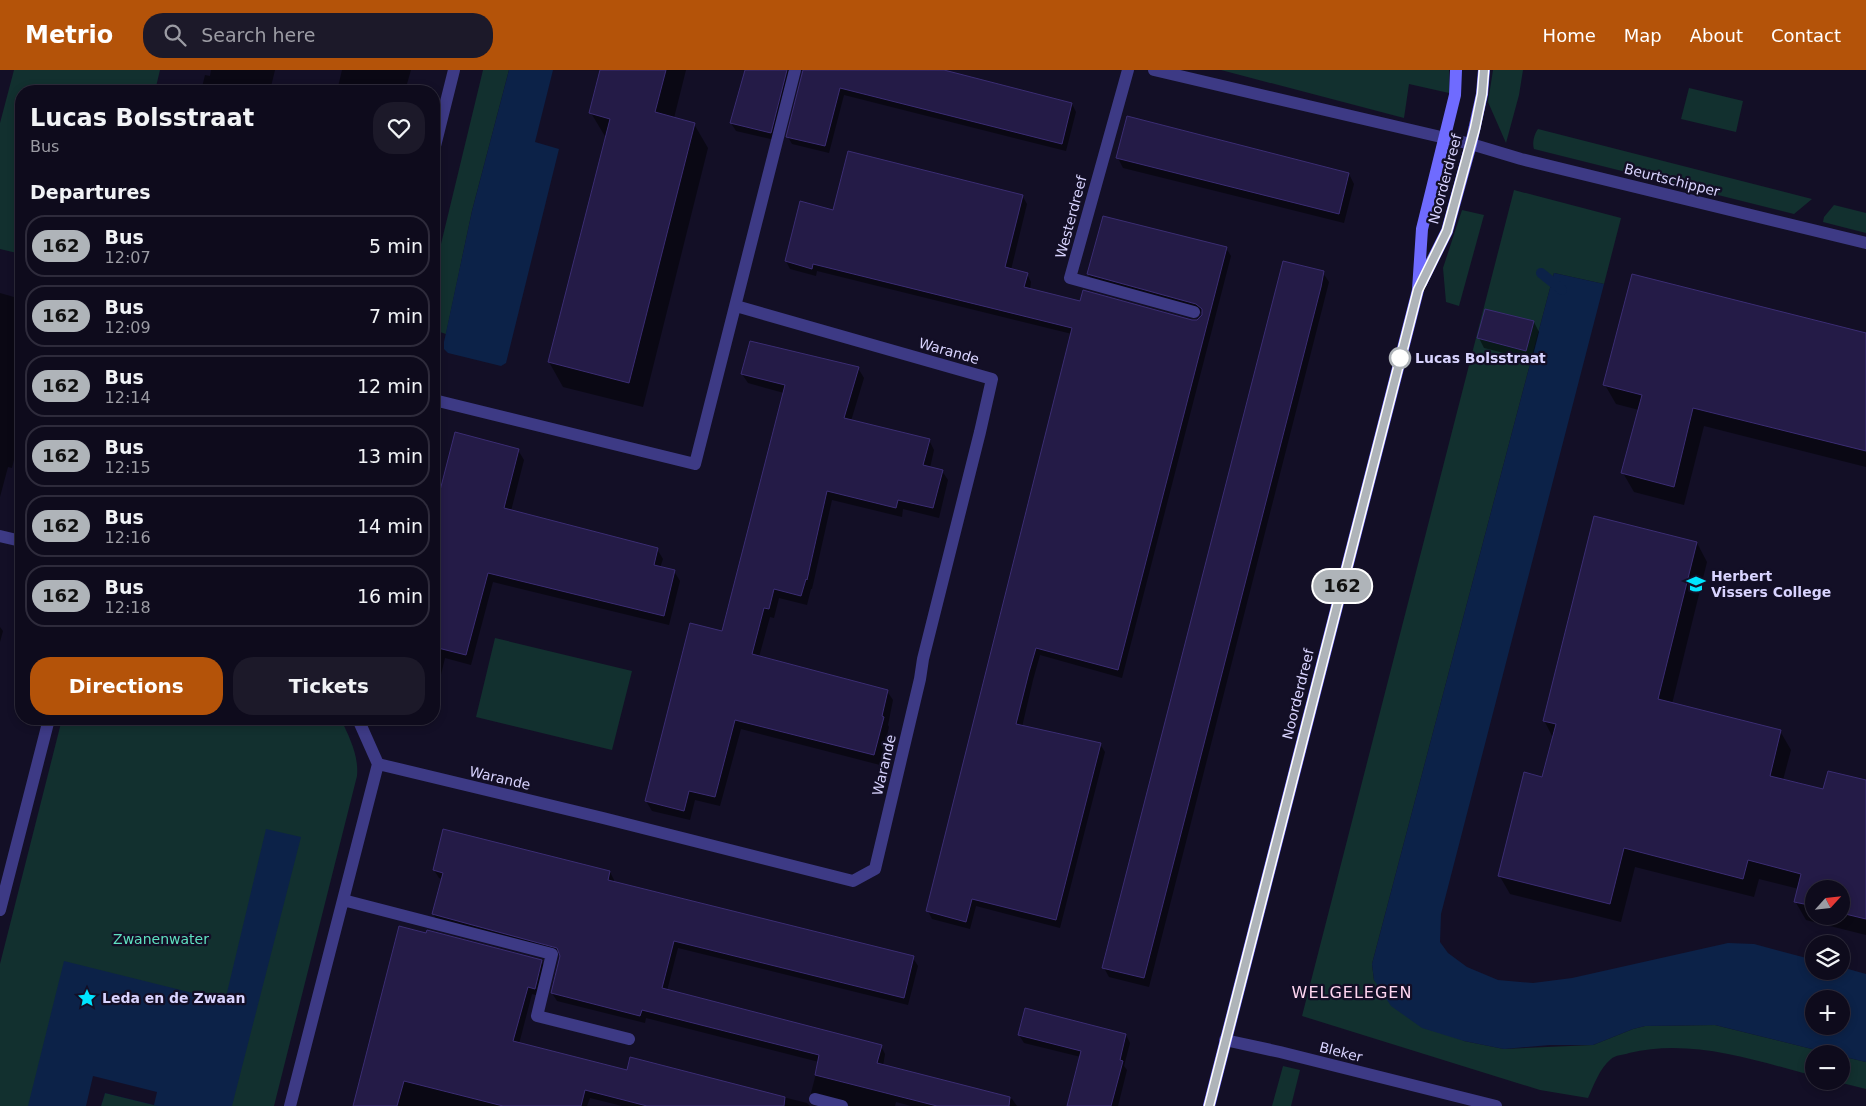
<!DOCTYPE html>
<meta charset="utf-8">
<style>
:root{--surface:#0e0b1c;--page:#1c1929;--text:#f1f3f6;--muted:#9b9ba3;--line:#2e2b3b;--accent:#b45309}
body{margin:0;font-family:"DejaVu Sans",sans-serif;background:var(--page);color:var(--text);height:100vh;display:flex;flex-direction:column;font-size:19px;white-space:nowrap}
*{box-sizing:border-box;margin:0}
p{font-size:16px;color:var(--muted)}
.icon{flex:none;width:28px;height:28px;fill:none;stroke:currentColor;stroke-width:2;stroke-linecap:round;stroke-linejoin:round}
.map{position:relative;flex:1;overflow:hidden}
.side{position:absolute;left:15px;top:15px;width:425px;height:640px;display:flex;flex-direction:column;background:var(--surface);border-radius:20px;box-shadow:0 2px 8px #0003,0 0 0 1px var(--line)}
.side>*{flex:none}
.badge{padding:0 10px;border-radius:16px;font-size:18px;line-height:32px}
.needle{width:32px;rotate:63deg}
.buttons{position:absolute;left:1805px;top:810px;display:grid;gap:10px}
.buttons a{display:grid;place-items:center;width:45px;height:45px;border-radius:50%;background:var(--surface);box-shadow:0 2px 8px #0003,0 0 0 1px var(--line);font-size:25px}
.map>.badge{position:absolute;translate:-50% -50%;box-shadow:0 0 0 2px #fff}
h2{padding:0 15px;font-size:19px;line-height:45px}
.round{display:grid;place-items:center;flex:none;width:52px;height:52px;border-radius:20px;background:var(--page)}
.summary{display:flex;align-items:center;justify-content:space-between;height:85px;padding:0 15px}
h1{font-size:24px;font-weight:800;line-height:38px}
.cta{display:flex;gap:10px;margin-top:auto;padding:10px 15px}
.cta a{flex:1;height:58px;border-radius:20px;background:var(--accent);color:#fff;font-size:20px;font-weight:800;line-height:58px;text-align:center}
.cta a+a{background:var(--page);color:var(--text)}
ul{padding:0;list-style:none}
li{display:flex;align-items:center;gap:15px;height:62px;margin:0 10px 8px;padding:0 5px;border:2px solid var(--line);border-radius:20px}
li div{flex:1}
li b{display:block;font-size:19px}
li em{font-style:normal}
li .badge{min-width:55px;font-weight:700;text-align:center}
header{display:flex;align-items:center;gap:30px;box-sizing:border-box;height:70px;padding:0 25px;background:var(--accent);color:#fff}
header strong{font-size:24px}
nav{display:flex;gap:28px;margin-inline-start:auto;font-size:18px}
.search{width:350px;height:45px;background:var(--page);display:flex;align-items:center;gap:12px;box-sizing:border-box;padding:0 18px;border-radius:20px;color:var(--muted);font-size:19px}
.map>svg:first-child{display:block}
.green{fill:#12302f}
.water{fill:#0c2248;fill-rule:evenodd}
.pier{fill:#130f26}
.shadow{fill:#0007;fill-rule:evenodd}
.lines{fill:none;stroke-linecap:round;stroke-linejoin:round}
.stream{stroke:#0c2248;stroke-width:10}
.building{fill:#241b47;stroke:#3b2d73}
.lane{stroke:#3d3a85;stroke-width:12}
.street{stroke:#3d3a85;stroke-width:12}
.secondary{stroke:#6f6bff;stroke-width:12}
.line-casing{stroke:#fff;stroke-width:11}
.line{stroke:#afb4b9;stroke-width:8}
.stop-dot{fill:#fff;stroke:#afb4b9;stroke-width:2.5}
.labels{text-anchor:middle;stroke-width:4.5;stroke-linejoin:round;paint-order:stroke}
.street-label{font-size:14px;fill:#d9d4ff;stroke:#130f26}
.stop-label{font-size:14px;font-weight:bold;fill:#d9d4ff;stroke:#130f26;text-anchor:start}
.poi-label{font-size:14px;font-weight:bold;fill:#d9d4ff;stroke:#130f26;text-anchor:start}
.park-label{font-size:14px;fill:#5fe0c0;stroke:#130f26}
.quarter-label{font-size:16px;letter-spacing:1px;fill:#ffd6f0;stroke:#130f26}
</style>
<header>
<strong>Metrio</strong>
<div class="search"><svg class="icon" aria-label="search" viewBox="0 0 24 24"><circle cx="10" cy="10" r="6"/><path d="M15 15l6 6"/></svg>Search here</div>
<nav><a>Home</a><a>Map</a><a>About</a><a>Contact</a></nav>
</header>
<div class="map">
<svg width="1866" height="1036" viewBox="0 0 1866 1036">
<rect width="100%" height="100%" fill="#130f26"/>
<!-- green -->
<path class="green" d="M14,0h146l-5,21h-134v163l-21,-5v-126z
M483,0h26l-37,141 -26,123 -12,-4v-57z
M1221,0h228v23l-40,-9 -5,34z
M1493,0h30l-4,25 -13,48 -18,-41z
M1689,18l54,13 -7,31 -55,-13z
M1538,59l274,70 -18,15 -260,-65c-2,-5 0,-15 4,-20z
M1514,120l107,28 -17,66 -50,-11 -182,691 2,16 90,61 40,8 89,-4 40,-16 12,-3 70,-1 117,29h-18v22c-60,-16 -123,-38 -185,-23 -5,2 -14,2 -18,6 -12,10 -17,26 -23,39l-48,-8 -238,-74z
M1834,135l32,8v20l-43,-11 1,-5z
M1462,140l22,5 -25,91 -13,-4 -3,-34z
M495,568l137,33 -20,79 -136,-33z
M62,649h279c8,18 18,36 16,57l-83,330h-274v-142z
M1841,986l25,6v27l-32,-8h7z
M1283,996l17,4 -9,36h-19z"/>
<!-- water -->
<path class="water" d="M509,0h44l-18,72 24,7 -53,214 -5,3 -53,-13 -4,-4v-7l28,-131z
M1554,203l50,11 -163,630 -1,28 8,11 19,14 31,13 35,3 39,-5 156,-35 26,1 60,16v11h27v-4l25,7v88l-25,-6v-2h-9l-117,-29 -70,1 -12,3 -40,16h-43l-46,4 -40,-8 -42,-13 -31,-22 -17,-26 -2,-16zM1814,929h27v27h-27z
M266,759l35,8 -69,269h-75l-52,-13 -4,13h-73l36,-145 161,40z"/>
<!-- pier -->
<path class="pier" d="M93,1006l64,16 -3,13 -49,-12 -4,13h-15z"/>
<!-- shadow -->
<path class="shadow" d="M211,0h64l-5,21h-74l6,-4 3,-12 5,1z
M342,0h69l-6,21h-68z
M601,0h85l-12,48 20,6 14,24 -65,259 -80,-20 -14,-25 57,-224 -15,-25z
M745,0h52l-22,70 -39,-9 -5,-8z
M800,0h137l135,34 4,8 -10,39 -222,-56 -15,58 -37,-9 -4,-7 16,-66z
M849,82l174,45 4,7 -16,66 16,4 4,8 -1,7 51,13 116,19 6,-6 -1,-3 -109,-30 -5,-8 138,-26 5,8 -109,422 -82,-23 -7,25 -11,47 78,17 5,8 -45,176 -84,-22 -6,23 -38,-10 -4,-8 144,-577 -255,-63 -1,5 -26,-7 -4,-8 48,-50z
M1118,88l231,16 5,10 -10,39 -221,-55z
M1323,203l6,9 -180,705 -40,-10 -5,-9z
M0,223l21,6v133l-9,36 -4,-1 -8,30z
M1534,252l5,10 -7,28 -48,-12 -5,-10z
M1866,264v133l-162,-41 -20,79 -50,-13 -11,-19 16,-63 -23,-6 -11,-19z
M858,298l6,10 -13,43 78,19 5,10 -4,18 12,3 6,9 -9,38 -36,-9 -1,8 -70,-17 -20,89h-1l-4,16 -28,-7 -5,20 -4,-1 -11,40 128,34 6,9 -5,25 1,2 -9,38 -139,-36 -21,77 -25,-6 -5,20 -38,-9 -6,-10 76,-169 62,-239 -36,-10 -6,-9z
M456,364l62,16 6,10 -13,51 146,38 6,10 -3,9 14,3 6,10 -11,44 -176,-43 -22,83 -26,-7 -5,21 -6,-2v-157z
M1697,473l10,19 -35,142 108,27 11,19 -8,30 40,10 43,-8v153l-60,-15 -11,-19 4,-12 -40,-10 -5,18 -119,-30 -14,55 -111,-28 -11,-19 44,-96 10,-41 -9,-18zM1814,819h27v27h-27z
M0,557l3,4 -3,11z
M434,800l176,2 4,8v3l299,75 5,8 -10,39 -230,-57 -11,43 214,55 4,8 -2,12 129,33 5,7h-106l-15,-4 -1,4h-45l-28,-7 -6,1 -5,-7 8,-31 -173,-44 -1,5 -88,-22 -5,-8 9,-38 -123,-33 -5,-8 10,-35 -4,-1z
M541,891l5,8 -6,27 -8,-2 -13,50 108,27 4,-12 176,44 3,3h-188l-32,-8 -3,8h-232z
M1019,965h107l4,8 -6,23 3,4 -9,36h-49l12,-49 -57,-14z"/>
<g class="lines">
<!-- stream -->
<path class="stream" d="M1541,203l21,17"/>
</g>
<!-- building -->
<path class="building" d="M600,0h66l-11,42 40,11 -66,260 -81,-21 62,-243 -21,-6z
M745,0h42l-16,63 -41,-10z
M803,0h141l128,33 -10,41 -222,-56 -15,58 -39,-9z
M1127,46l222,57 -10,41 -223,-56z
M848,81l175,44 -18,72 23,6 -4,14 56,14 3,-11 109,30h5l5,-5v-6l-6,-5 -109,-30 16,-58 124,31 -109,423 -82,-22 -7,24 -13,52 85,19 -45,177 -84,-21 -6,23 -40,-11 146,-583 -259,-64 -1,5 -27,-8 15,-60 33,9z
M1283,191l41,10 -3,16 -177,691 -42,-10z
M1632,204l234,59v118l-173,-43 -19,79 -53,-14 21,-78 -39,-10z
M1485,239l49,12 -8,30 -49,-13z
M750,271l109,26 -15,51 86,21 -7,26 20,5 -10,38 -35,-8 -2,8 -69,-17 -20,89 -1,-1 -5,17 -27,-7 -5,20 -5,-1 -12,46 136,36 -6,26 2,1 -10,38 -139,-35 -20,77 -26,-6 -5,20 -39,-10 45,-178 32,8 63,-246 -44,-11z
M455,362l64,17 -15,59 154,40 -4,17 21,5 -11,46 -176,-43 -22,82 -32,-8v-133z
M1594,446l103,26 -39,157 123,31 -11,46 53,13 5,-18 38,9v139l-25,-6v-24h-27v17l-20,-4 7,-28 -53,-14 -5,19 -119,-31 -14,56 -112,-28 26,-104 18,5 14,-53 -13,-3z
M443,759l167,42 -2,9 306,76 -10,42 -230,-57 -12,47 220,57 -5,18 133,34 -1,9h-72l-122,-31 4,-20 -177,-45 -2,6 -89,-23 9,-37 -3,-8 -125,-34 11,-41 -10,-3z
M399,856l27,7 1,-3 115,30 -7,29 -7,-2 -15,54 114,29 3,-13 155,40 -1,9h-137l-62,-16 -4,16h-78l-99,-25 -7,25h-44z
M1025,938l101,26 -6,26 3,1 -12,45h-44l14,-55 -63,-16z"/>
<g class="lines">
<!-- lane -->
<path class="lane" d="M1128,0l-58,208 124,34
M815,1029l27,7"/>
<!-- street -->
<path class="street" d="M1154,0l317,74 50,15 345,84
M434,80l20,-80
M434,330l261,64 100,-394
M0,466l21,5
M358,649l20,45
M378,694l225,54 250,63 22,-12 45,-190 3,-20 57,-227 12,-53 -256,-73
M343,830l209,54 -15,62 92,23
M0,840l49,-191
M1225,970l55,12 216,54
M290,1036l88,-342"/>
<!-- secondary -->
<path class="secondary" d="M1421,213l26,-52 24,-87 11,-50 2,-24
M1209,1036l209,-816 4,-61 33,-134 1,-25"/>
</g>
<g class="lines">
<!-- line casing -->
<g class="line-casing">
<path id="line" d="M1209,1036l209,-816 29,-59 28,-103 7,-34 2,-24"/>
</g>
<!-- line -->
<use href="#line" class="line"/>
</g>
<!-- icons -->
<defs>
<g id="school-bare" transform="scale(1.5)"><path d="M0-5L7-2L0 1L-7-2ZM-4 1L0 2.5L4 1V4Q0 6-4 4Z" fill="#00e5ff" stroke="#130f26" stroke-width="2.5" paint-order="stroke"/></g>
<g id="sight-bare" transform="scale(1.5)"><path d="M0-6L1.8-2.2L6-1.7L2.9 1.2L3.7 5.4L0 3.3L-3.7 5.4L-2.9 1.2L-6-1.7L-1.8-2.2Z" fill="#00e5ff" stroke="#130f26" stroke-width="2.5" paint-order="stroke"/></g>
</defs>
<g fill-rule="evenodd">
<use href="#school-bare" x="1696" y="514"/>
<use href="#sight-bare" x="87" y="928"/>
</g>
<!-- markers -->
<circle class="stop-dot" cx="1400" cy="288" r="10"/>
<g class="labels">
<!-- street labels -->
<g class="street-label">
<text transform="translate(1445 109) rotate(-75)" y="5">Noorderdreef</text>
<text transform="translate(1672 110) rotate(14)" y="5">Beurtschipper</text>
<text transform="translate(1071 147) rotate(-75)" y="5">Westerdreef</text>
<text transform="translate(949 281) rotate(16)" y="5">Warande</text>
<text transform="translate(1298 624) rotate(-76)" y="5">Noorderdreef</text>
<text transform="translate(884 695) rotate(-77)" y="5">Warande</text>
<text transform="translate(500 708) rotate(13)" y="5">Warande</text>
<text transform="translate(1341 982) rotate(14)" y="5">Bleker</text>
</g>
<!-- stop labels -->
<g class="stop-label">
<text x="1415" y="293">Lucas Bolsstraat</text>
</g>
<!-- poi labels -->
<g class="poi-label">
<text x="1711" y="511">Herbert<tspan x="1711" dy="16">Vissers College</tspan></text>
<text x="102" y="933">Leda en de Zwaan</text>
</g>
<!-- park labels -->
<g class="park-label">
<text x="161" y="874">Zwanenwater</text>
</g>
<!-- quarter labels -->
<g class="quarter-label">
<text x="1352" y="928">WELGELEGEN</text>
</g>
</g>
</svg>
<div class="buttons">
<a><svg class="needle" viewBox="-14 -14 28 28"><path d="M0-13l5 13h-10z" fill="#e53935"/><path d="M0 13l5-13h-10z" fill="#9b9ba3"/></svg></a>
<a><svg class="icon" aria-label="layers" viewBox="0 0 24 24"><path d="M12 4l9 5-9 5-9-5zM3 14l9 5 9-5"/></svg></a>
<a>+</a>
<a>−</a>
</div>
<b class="badge" style="left:1342px;top:516px;background:#afb4b9;color:#111">162</b>
<section class="side">
<div class="summary"><div><h1>Lucas Bolsstraat</h1><p>Bus</p></div><a class="round"><svg class="icon" aria-label="heart" viewBox="0 0 24 24"><path d="M12 20l-8-8c-3-5 5-10 8-4 3-6 11-1 8 4z"/></svg></a></div>
<h2>Departures</h2>
<ul>
<li><span class="badge" style="background:#afb4b9;color:#111">162</span><div><b>Bus</b><p>12:07</p></div><em>5 min</em></li>
<li><span class="badge" style="background:#afb4b9;color:#111">162</span><div><b>Bus</b><p>12:09</p></div><em>7 min</em></li>
<li><span class="badge" style="background:#afb4b9;color:#111">162</span><div><b>Bus</b><p>12:14</p></div><em>12 min</em></li>
<li><span class="badge" style="background:#afb4b9;color:#111">162</span><div><b>Bus</b><p>12:15</p></div><em>13 min</em></li>
<li><span class="badge" style="background:#afb4b9;color:#111">162</span><div><b>Bus</b><p>12:16</p></div><em>14 min</em></li>
<li><span class="badge" style="background:#afb4b9;color:#111">162</span><div><b>Bus</b><p>12:18</p></div><em>16 min</em></li>
</ul>
<div class="cta"><a>Directions</a><a>Tickets</a></div>
</section>
</div>
